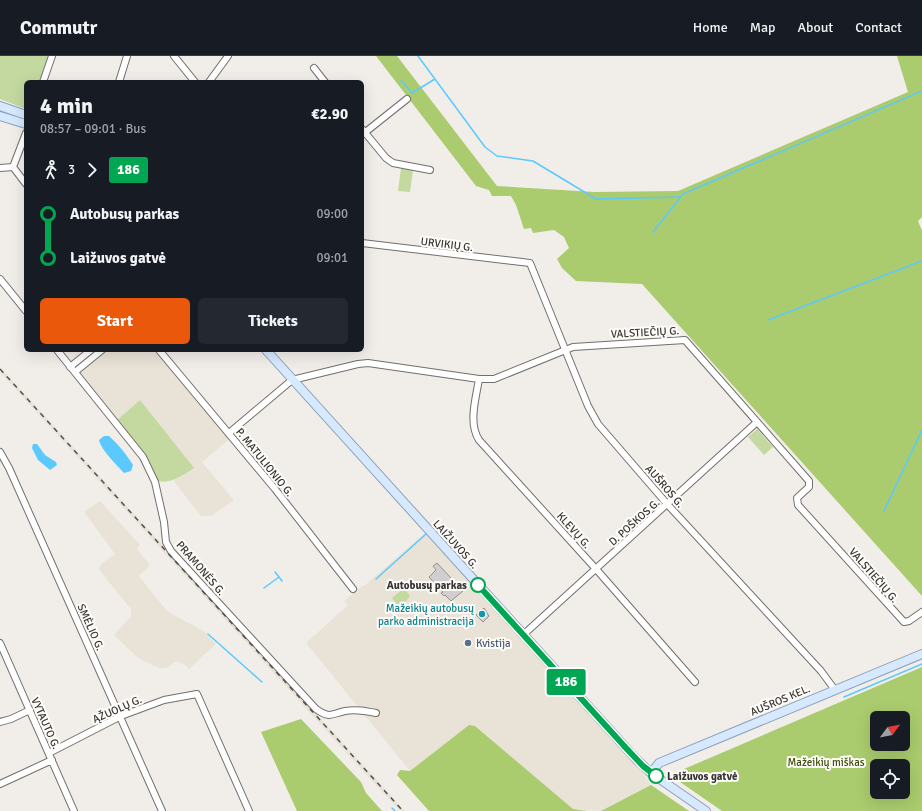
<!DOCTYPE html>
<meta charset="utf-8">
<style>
:root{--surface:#171b24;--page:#242831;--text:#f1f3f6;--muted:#9ea1a6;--line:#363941;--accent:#ea580c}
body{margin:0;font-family:Signika,sans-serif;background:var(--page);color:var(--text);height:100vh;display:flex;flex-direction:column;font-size:15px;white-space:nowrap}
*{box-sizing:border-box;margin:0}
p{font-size:13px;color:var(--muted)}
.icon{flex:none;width:22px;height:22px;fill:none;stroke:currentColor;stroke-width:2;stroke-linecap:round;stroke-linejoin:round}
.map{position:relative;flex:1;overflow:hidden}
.sheet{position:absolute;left:24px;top:24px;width:340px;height:272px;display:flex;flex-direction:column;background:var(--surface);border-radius:6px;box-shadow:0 4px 16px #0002}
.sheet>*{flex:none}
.badge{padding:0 8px;border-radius:3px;font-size:14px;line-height:26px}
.needle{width:26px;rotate:58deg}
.controls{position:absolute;left:870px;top:655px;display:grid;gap:8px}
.controls a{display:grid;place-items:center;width:40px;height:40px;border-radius:6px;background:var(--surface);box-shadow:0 4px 16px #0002;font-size:20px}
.map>.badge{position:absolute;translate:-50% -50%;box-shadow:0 0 0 2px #fff}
.legs{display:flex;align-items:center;gap:6px;height:44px;padding:0 16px;font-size:13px}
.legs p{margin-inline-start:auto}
.overview{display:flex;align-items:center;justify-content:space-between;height:68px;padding:0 16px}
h1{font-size:22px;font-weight:700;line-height:30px}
.primary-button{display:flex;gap:8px;margin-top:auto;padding:8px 16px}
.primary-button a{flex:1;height:46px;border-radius:6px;background:var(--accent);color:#fff;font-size:16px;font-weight:700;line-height:46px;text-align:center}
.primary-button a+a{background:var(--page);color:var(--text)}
ul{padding:0 16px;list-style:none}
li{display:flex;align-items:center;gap:14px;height:44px;font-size:15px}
li i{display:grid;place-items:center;width:6px;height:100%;margin:0 5px;background:currentColor}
li i::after{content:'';width:10px;height:10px;margin:-5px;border:3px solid;border-radius:50%;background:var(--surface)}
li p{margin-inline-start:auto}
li:first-child i{background:linear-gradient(#0000 50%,currentColor 0)}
li:last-child i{background:linear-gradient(currentColor 50%,#0000 0)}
header{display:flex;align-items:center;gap:24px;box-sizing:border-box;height:56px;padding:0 20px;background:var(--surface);border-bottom:1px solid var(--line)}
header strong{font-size:19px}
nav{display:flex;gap:22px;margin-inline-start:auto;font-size:14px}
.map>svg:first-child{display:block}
.built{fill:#e9e2d7}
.green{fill:#c3d9a0}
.forest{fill:#aacb6e;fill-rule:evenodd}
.water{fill:#5bc9fe}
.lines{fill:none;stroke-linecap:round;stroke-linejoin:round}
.stream{stroke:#5bc9fe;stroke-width:1.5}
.building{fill:#d2cdcf;stroke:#959092}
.minor-casing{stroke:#726f6c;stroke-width:8}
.major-casing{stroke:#8ca1b8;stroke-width:10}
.minor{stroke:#fff;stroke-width:6}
.major{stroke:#d6e9ff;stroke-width:8}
.rail{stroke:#51504e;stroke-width:1.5;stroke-dasharray:5 5;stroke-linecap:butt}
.line-1-casing{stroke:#fff;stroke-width:9}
.line-1{stroke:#00a651;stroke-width:6}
.stop-1-dot{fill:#fff;stroke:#00a651;stroke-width:2}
.culture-dot{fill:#0f9aa8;stroke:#fefcf8;stroke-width:1.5}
.service-dot{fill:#5c6f8a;stroke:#fefcf8;stroke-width:1.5}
.labels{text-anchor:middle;stroke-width:4;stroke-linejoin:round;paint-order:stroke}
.street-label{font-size:11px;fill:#363533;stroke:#fefcf8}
.stop-label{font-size:11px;font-weight:bold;fill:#363533;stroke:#fefcf8;text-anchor:end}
.culture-label{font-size:11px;fill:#0d838f;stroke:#fefcf8;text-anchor:end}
.service-label{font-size:11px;fill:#4e5e75;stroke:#fefcf8;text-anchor:start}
.park-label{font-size:11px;fill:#3b4f0a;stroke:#fefcf8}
</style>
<header>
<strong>Commutr</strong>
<nav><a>Home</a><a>Map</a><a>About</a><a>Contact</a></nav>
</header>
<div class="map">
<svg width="922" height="755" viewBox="0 0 922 755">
<rect width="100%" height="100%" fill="#f1eeea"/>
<!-- built -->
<path class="built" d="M105,294h52l73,89 -28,23 32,38 -23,16h-10l-26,-33 -1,-4 9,-3 -43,-76 -24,21 -37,-47v-2z
M0,311l169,185 236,259h-5l-28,-30 -372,-409z
M100,445l40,44 -3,4 13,16 -11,11 23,29 8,8 35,19 11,12 -27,25 -4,-4 -6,-3h-4l-9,6h-7l-21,-10 -24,-23 17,-19v-7l-32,-39 1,-5 15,-11 -31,-42z
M426,476l208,229 17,24 -50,26 -28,-2 -98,-83 -6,-1 -59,46 -104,-128 42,-38 -4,-4 18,-15h2z"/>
<!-- green -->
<path class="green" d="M0,0h48l-9,26h-13v27l-26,-10z
M401,112l12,2 -3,22 -12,-1z
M140,344l54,68c-9,6 -26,18 -37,12l-41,-59z
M757,373l16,18 -9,8 -16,-18z
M404,532l6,8 -7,9 -5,1 -6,-8z"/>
<!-- forest -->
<path class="forest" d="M376,0h21l100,130 97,6 84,-1 230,-99 -11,-36h25v161l-4,4 4,10v365l-280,-312 -66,-3 -14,-13 -5,-9 12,-11 -5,-11 -10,-7 -21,3 -2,-5 -7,1 -8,-24 -5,-9h-19l-3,-6 -13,-4z
M922,611v144h-200l-52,-36zM877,662h26v26h-26zM877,710h26v26h-26z
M301,663l60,63 5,11 16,18h-85l-36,-79z
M469,669l6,1 98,83 15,2h-159l-32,-36 3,-5 10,1z
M651,729l38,26h-88z"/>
<!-- water -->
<path class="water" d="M104,380h5c9,8 18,19 24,29l-2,6 -7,2c-7,-8 -23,-23 -25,-33z
M33,388h4l8,11 11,7 1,3 -7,5 -12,-10 -6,-12z"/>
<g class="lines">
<!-- stream -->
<path class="stream" d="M418,0l67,91 12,9 36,5 63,38 84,-2
M401,24l11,13 23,-14
M653,176l30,-38 239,-103
M768,264l154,-59
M884,455l38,-81
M279,521l3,4
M376,523l50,-45
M264,532l15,-11 -4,-5
M208,578l54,48
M844,641l78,-33
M392,752l3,3"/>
</g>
<!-- building -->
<path class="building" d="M437,507l26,28 -12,10 -6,-6 -1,1 -3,-3 2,-1 -14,-15 7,-7 -3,-4z
M484,552l5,8 -6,6 -7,-7z"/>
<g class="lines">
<!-- minor casing -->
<g class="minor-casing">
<path id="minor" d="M174,0l21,26
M314,12l11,14
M43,26l9,-26
M119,26l8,-26
M209,26l19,-26
M362,73l24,29 7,5 37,7
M363,78l44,-35
M13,111l13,-34
M0,112l13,-1 13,17
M362,187l168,20 58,143 10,18 70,81 153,166 14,19
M0,223l26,32
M57,294l86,107 12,25 9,40 2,20 5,9 145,158c14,10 15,5 29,2 11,-2 21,0 31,2
M159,294l116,139 78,100
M70,311l21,-17
M75,316l27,-22
M479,323c-3,19 -11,44 0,61l117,129 99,113
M229,377l63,-53 66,-16 10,-1 111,16h15l79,-32 112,-7 124,141v6l-12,11 1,7 106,117 5,-1 13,-9
M0,396l9,16 153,343
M523,579l234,-213
M0,587l74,168
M0,666l11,-3 19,-9
M49,697l72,-37 43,-16 33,-6 52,117
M0,728l52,-24"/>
</g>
<!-- major casing -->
<g class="major-casing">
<path id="major" d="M0,50l26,9
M0,60l26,8
M266,294l370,409 15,14 55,38
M651,717l8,-10 263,-109"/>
</g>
<!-- minor -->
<use href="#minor" class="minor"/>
<!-- major -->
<use href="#major" class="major"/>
<!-- rail -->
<path class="rail" d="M0,313l403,442"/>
</g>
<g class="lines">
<!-- line-1 casing -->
<g class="line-1-casing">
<path id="line-1" d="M478,529l148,163 17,18 13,10"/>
</g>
<!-- line-1 -->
<use href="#line-1" class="line-1"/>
</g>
<!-- markers -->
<g class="stop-1-dot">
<circle cx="478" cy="529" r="7"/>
<circle cx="656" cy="720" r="7"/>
</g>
<circle class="culture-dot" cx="482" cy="558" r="4"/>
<circle class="service-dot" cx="468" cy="587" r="4"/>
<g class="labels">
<!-- street labels -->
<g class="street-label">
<text transform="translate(447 188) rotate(7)" y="4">URVIKIŲ G.</text>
<text transform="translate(645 276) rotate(-3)" y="4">VALSTIEČIŲ G.</text>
<text transform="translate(265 406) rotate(51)" y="4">P. MATULIONIO G.</text>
<text transform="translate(665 430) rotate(49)" y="4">AUŠROS G.</text>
<text transform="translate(634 466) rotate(-42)" y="4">D. POŠKOS G.</text>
<text transform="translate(574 474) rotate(48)" y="4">KLEVŲ G.</text>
<text transform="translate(456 488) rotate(48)" y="4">LAIŽUVOS G.</text>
<text transform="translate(201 512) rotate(49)" y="4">PRAMONĖS G.</text>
<text transform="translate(874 519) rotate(49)" y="4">VALSTIEČIŲ G.</text>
<text transform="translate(91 571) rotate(66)" y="4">SMĖLIO G.</text>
<text transform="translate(780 644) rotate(-23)" y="4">AUŠROS KEL.</text>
<text transform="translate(117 653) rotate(-24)" y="4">ĄŽUOLŲ G.</text>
<text transform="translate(46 667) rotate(66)" y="4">VYTAUTO G.</text>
</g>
<!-- stop labels -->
<g class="stop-label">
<text x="467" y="533">Autobusų parkas</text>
<text x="667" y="724" text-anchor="start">Laižuvos gatvė</text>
</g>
<!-- culture labels -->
<g class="culture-label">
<text x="474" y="556">Mažeikių autobusų<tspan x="474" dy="13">parko administracija</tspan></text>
</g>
<!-- service labels -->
<g class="service-label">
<text x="476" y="591">Kvistija</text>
</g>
<!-- park labels -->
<g class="park-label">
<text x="826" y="710">Mažeikių miškas</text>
</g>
</g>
</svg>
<div class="controls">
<a><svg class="needle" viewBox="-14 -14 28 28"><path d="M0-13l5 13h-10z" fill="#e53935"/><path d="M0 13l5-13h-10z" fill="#9ea1a6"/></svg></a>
<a><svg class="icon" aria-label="locate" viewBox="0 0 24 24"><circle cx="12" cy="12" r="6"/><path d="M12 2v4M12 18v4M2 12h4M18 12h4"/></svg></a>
</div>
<b class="badge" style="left:566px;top:626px;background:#00a651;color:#fff">186</b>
<section class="sheet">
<div class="overview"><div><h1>4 min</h1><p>08:57 – 09:01 · Bus</p></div><b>€2.90</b></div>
<div class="legs"><svg class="icon" aria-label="walk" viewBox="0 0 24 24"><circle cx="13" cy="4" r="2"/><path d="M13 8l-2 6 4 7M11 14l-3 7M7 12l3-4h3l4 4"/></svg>3<svg class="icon" aria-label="forward" viewBox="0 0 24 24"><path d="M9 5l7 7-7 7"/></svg><b class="badge" style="background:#00a651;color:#fff">186</b></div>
<ul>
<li><i style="color:#00a651"></i><b>Autobusų parkas</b><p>09:00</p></li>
<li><i style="color:#00a651"></i><b>Laižuvos gatvė</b><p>09:01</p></li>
</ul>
<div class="primary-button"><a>Start</a><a>Tickets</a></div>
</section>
</div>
